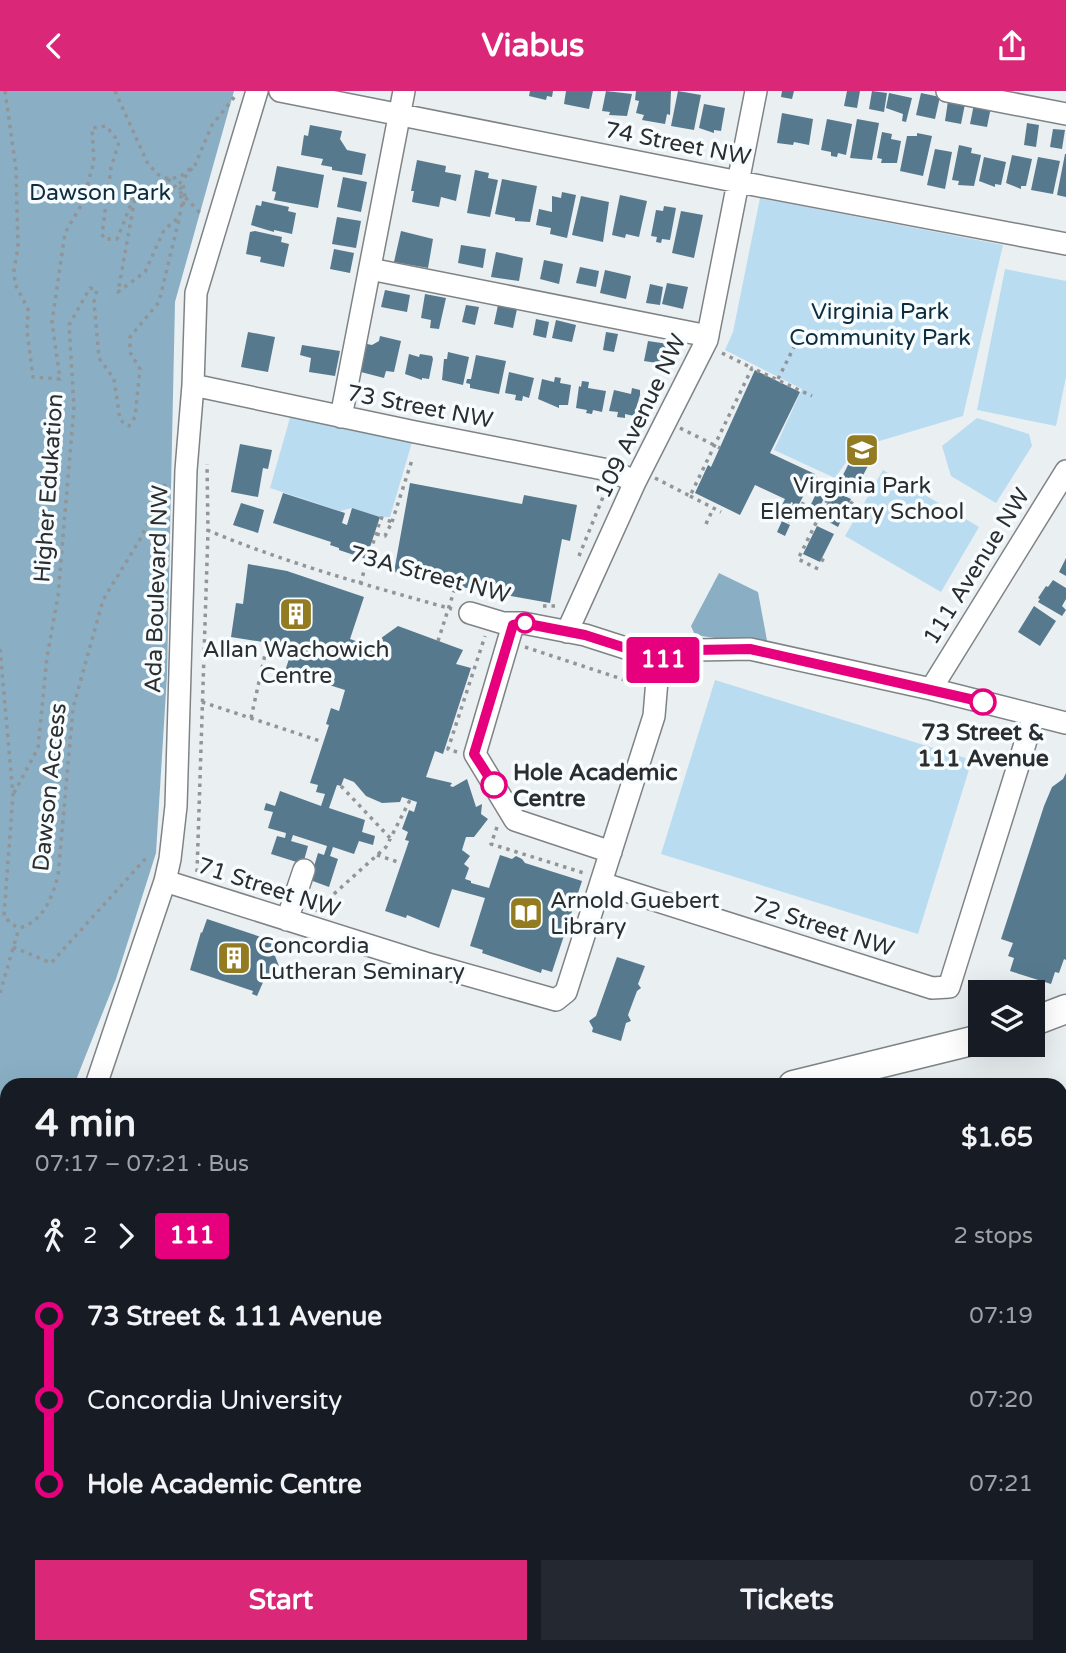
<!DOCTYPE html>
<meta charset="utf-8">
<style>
:root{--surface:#171b24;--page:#242831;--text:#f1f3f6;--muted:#9ea1a6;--accent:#db2777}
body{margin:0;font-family:"Varela Round",sans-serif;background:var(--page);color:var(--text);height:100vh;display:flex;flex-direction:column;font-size:26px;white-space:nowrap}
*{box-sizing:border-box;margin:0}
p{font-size:23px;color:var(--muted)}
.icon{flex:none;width:38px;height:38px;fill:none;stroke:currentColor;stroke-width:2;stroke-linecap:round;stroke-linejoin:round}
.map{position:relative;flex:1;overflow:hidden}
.details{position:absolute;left:0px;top:987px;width:1068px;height:576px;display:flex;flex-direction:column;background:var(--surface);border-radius:21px 21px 0 0;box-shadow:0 7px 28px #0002}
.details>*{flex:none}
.badge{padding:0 14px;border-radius:5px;font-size:24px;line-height:46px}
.fabs{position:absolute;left:968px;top:889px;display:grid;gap:14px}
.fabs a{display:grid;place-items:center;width:77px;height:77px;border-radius:0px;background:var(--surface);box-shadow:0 7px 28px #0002;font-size:35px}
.map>.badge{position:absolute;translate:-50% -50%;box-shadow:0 0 0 4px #fff}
.legs{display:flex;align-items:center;gap:10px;height:77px;padding:0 35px;font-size:23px}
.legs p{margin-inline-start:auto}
.headline{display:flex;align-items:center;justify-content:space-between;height:119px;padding:0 35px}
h1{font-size:38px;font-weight:700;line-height:52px}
.cta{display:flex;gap:14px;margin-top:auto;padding:14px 35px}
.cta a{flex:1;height:80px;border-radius:0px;background:var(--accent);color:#fff;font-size:28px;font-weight:700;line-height:80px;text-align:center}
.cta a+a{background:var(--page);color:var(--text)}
ul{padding:0 35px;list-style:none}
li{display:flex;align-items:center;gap:24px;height:84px;font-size:26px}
li i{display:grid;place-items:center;width:10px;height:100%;margin:0 9px;background:currentColor}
li i::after{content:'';width:18px;height:18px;margin:-9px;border:5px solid;border-radius:50%;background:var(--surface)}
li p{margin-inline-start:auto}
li:first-child i{background:linear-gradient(#0000 50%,currentColor 0)}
li:last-child i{background:linear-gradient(currentColor 50%,#0000 0)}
header{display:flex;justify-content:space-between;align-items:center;height:91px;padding:0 35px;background:var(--accent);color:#fff;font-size:32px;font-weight:700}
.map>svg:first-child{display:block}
.green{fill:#badcf1}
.forest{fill:#8aafc4}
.building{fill:#57798e}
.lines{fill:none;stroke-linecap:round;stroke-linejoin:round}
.minor-casing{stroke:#7f8386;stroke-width:24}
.major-casing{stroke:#7f8386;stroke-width:31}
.path{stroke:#919597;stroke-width:3.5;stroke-dasharray:3.5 5;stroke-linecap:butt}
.minor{stroke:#fff;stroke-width:21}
.major{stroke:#fff;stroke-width:28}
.major-bridge-casing{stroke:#7f8386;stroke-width:31;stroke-linecap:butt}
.path-bridge{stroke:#919597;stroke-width:3.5;stroke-dasharray:3.5 5;stroke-linecap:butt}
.major-bridge{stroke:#fff;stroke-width:28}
.line-1-casing{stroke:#fff;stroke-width:16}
.line-1{stroke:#e6007e;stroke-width:10}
.stop-1-dot{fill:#fff;stroke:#e6007e;stroke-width:3.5}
.labels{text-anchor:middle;stroke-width:7;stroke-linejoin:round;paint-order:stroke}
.street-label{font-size:23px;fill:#2b2d2e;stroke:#f7fcff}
.park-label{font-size:23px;fill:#0d2d3e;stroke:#f7fcff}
.poi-label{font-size:23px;fill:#2b2d2e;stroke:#f7fcff}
.stop-label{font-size:23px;font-weight:bold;fill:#2b2d2e;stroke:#f7fcff}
</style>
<header><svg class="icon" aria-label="back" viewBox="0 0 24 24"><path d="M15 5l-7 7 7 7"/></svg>Viabus<svg class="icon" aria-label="share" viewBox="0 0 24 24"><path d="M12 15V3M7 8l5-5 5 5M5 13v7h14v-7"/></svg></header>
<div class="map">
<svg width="1066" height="1562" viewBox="0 0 1066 1562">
<rect width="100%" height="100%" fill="#eaeff2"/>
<!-- green -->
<path class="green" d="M760,107l243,47 -40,171 -107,32 -21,30 -61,-28 28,-61 -77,-39 8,-18z
M1005,178l61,12v96l-10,49 -79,-16z
M293,316l122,25 -25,85h-10l-28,-9 -12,3 -70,-23z
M977,327l52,16 3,12 -36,57 -45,-27 -9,-30z
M883,379l96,57 -38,65 -96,-56z
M715,589l257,80 -54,174 -257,-80z
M0,1105h7v110l-7,23z
M1066,1280v65l-5,-2v-54l4,-4z
M0,1364l7,31v161h16l-1,6h-22z"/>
<!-- forest -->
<path class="forest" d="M0,0h234l-59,211 -8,373 -11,178 -40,126 -42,106h-67v25h-7z
M719,482l39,19 10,54 -73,-11 -4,-9z"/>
<!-- building -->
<path class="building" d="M530,0h23l-1,6 -5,-1 -1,4 -17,-4z
M566,0h27l-4,18 -25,-5z
M606,0l26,3 -5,22 -18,-1 1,-3 -8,-1z
M636,0h35l-1,24 -3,-1 -2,10 -23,-4 2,-5 -8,-2 3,-12 -4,-1z
M678,0l23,4 -7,35 -23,-4z
M782,0h12l-2,8 -11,-2z
M847,0h13l-3,17 -13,-2z
M872,0l15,2 -3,19 -15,-3z
M889,2l23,5 -6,24 -4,-1 1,-7 -17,-6z
M921,2l19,4 -5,22 -19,-4z
M948,10l17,3 -4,20 -16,-3z
M704,13l21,4 -4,23 -7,-1v3l-15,-5z
M974,13l17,3 -4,20 -17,-3z
M782,22l31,6 -4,26 -15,-3 -1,3 -16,-2z
M827,28l25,5 -6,31 -8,-2 -1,4 -6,-1v-4l-10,-2z
M857,28l22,4 -7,37 -22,-2z
M1027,32l12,2 -3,22 -12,-2z
M310,34l32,6 -2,8 7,11 19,4 -4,21 -30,-5v-3l-11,-2 2,-6 -22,-4 3,-20 4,1z
M1053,38l12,1 -3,19 -12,-2z
M882,41l10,2 -1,5 10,2 -4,22h-16l1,-4 -5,-1z
M917,42l15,3 -9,40 -23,-5 7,-35h10z
M959,54l13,3 -1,5 10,2 -7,31 -16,-1 1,-4 -7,-1z
M935,58l17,3 -7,37 -18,-4z
M1065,63h1v43l-9,-2z
M1012,64l20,4 -6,27h-5v3l-15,-6z
M984,66l22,5 -5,23 -6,-1v3l-16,-6z
M1038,66l22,4 -7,33 -22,-4z
M417,69l29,6 -1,6 16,3 -5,26 -15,-4 -2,10 -27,-5 2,-11h-3z
M277,75l47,9 -6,33 -44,-8 2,-8 -4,-1z
M475,79l14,3 -1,5 10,2 -8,37 -23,-4z
M343,86l24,5 -6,30 -24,-5z
M502,88l35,7 -7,36 -15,-1v-3l-20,-4z
M562,101l14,3 -9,43 -17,-4 1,-6 -15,-3 3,-16 13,3v-16l9,2z
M620,104l27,6 -8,36 -13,-3 -1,4 -13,-3z
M581,105l28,6 -6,40 -31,-7z
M262,110l27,6 -1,4 8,2 -4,21 -18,-4v2l-23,-7 5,-20 5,1z
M664,115l12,2 -6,32 -8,-1 -1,4 -5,-1 1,-5 -6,-1 5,-26 7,1z
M681,120l22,4 -9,43 -22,-5z
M337,126l24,4 -5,27 -24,-4z
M255,140l27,6 -1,5 8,2 -5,23 -24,-5 1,-5 -15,-3 4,-22z
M401,140l32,8 -5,29 -34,-6z
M461,154l25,4 -3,19 -25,-5z
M334,158l20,4 -4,20 -20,-4z
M496,161l27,6 -4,23 -28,-4z
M544,169l19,4 -4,20 -19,-5z
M580,176l19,4 -3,16 -20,-4z
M605,179l26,6 -5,23 -26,-6z
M667,192l21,4 -5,22 -21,-5z
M650,193l13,3 -3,18 -14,-2z
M385,199l25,5 -3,17 -26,-5z
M425,203l21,4 -7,31 -9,-1 1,-8 -10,-2z
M466,214l13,2 -4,18 -13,-3z
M498,214l19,4 -4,19 -19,-4z
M536,228l13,3 -3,16 -13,-3z
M556,229l20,5 -4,17 -20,-4z
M248,241l27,5 -7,35 -27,-5z
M606,241l12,2 -4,18 -11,-2z
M380,245l21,5 -7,31 -8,-1 -2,7 -23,-6 6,-28 5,1 7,-4z
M648,250l20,3 -4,20 -20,-3z
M302,254l38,6 -5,25 -26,-4 2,-14 -11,-3z
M448,261l21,5 -6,28 -21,-5 2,-21h3z
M409,263l10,3 1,-3 12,2 1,3 -4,20 -7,-1v2l-17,-6z
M476,264l30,6 -7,33 -29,-6v-4l-4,-1 1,-4h4z
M755,279l45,22 -30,61 45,21 -26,49 -3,-2 7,-18 -2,-1 -3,8 -7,-3 4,-8 -30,-14 -15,30 -45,-22 13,-28 3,2z
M509,281l25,6 -5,20 -6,-2 -1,5 -7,-1 1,-5 -11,-2z
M555,286l6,1 -1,5 11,2 -3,20h-9v3l-21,-9 4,-20 12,3z
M582,290l7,1 -1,6 18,3 -4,21 -9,-2 -1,4 -6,-1 1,-3 -11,-2 3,-22 2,1z
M632,297l8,2v5l-6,21 -9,-2v4l-8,-1 1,-5 -9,-1 5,-21 17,4z
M240,353l32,6 -4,19 -5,-1 -5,29 -27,-5z
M855,360l16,9 -14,27 -16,-8z
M410,392l112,21 2,-9 53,10 -7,36 -8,-2 -12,64 -89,-16 -12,-4 2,-5 -20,-3v4l-37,-7z
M834,400l17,8 -13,28 -18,-10z
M283,402l62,20 -3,10 5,2 5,-17 28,9 -14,42 -27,-9v-2l-9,-3 1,-3 -58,-19z
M816,403l8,4 -5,11 -8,-5z
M241,412l23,7 -6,23 -25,-8z
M782,430l8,4 -5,11 -8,-4z
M817,435l17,8 -14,28 -17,-8z
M1066,467v18l-7,-4z
M248,473l39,7 77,26 -14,42 20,7 28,-20 65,24 -7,14 15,4 -28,86 -8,-3 -9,26 26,6 -2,3 3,1 14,-8 9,28 6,-3 -1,10 7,5 -14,18h-8l-4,13 8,6 -6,8 5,4 -4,11 6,2v2l18,5 11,-33 12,4 4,-3 6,3 3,4 57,18 -30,91 -10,-3 -1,4 -59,-20 1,-3 -13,-4 15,-48 -33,-9 -13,39 -32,-13 -1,3 -21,-7 24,-70 -4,-1 3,-8 -6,-3 7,-19 5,2 3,-10 -15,-5 -2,5 -18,1 -16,-7 -12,-14 -10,-4 -3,8 -4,-1 -8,23 36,12 -3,12 13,4 -2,9 -14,-4 -5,13 -21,-7 -3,9 8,3 -9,28 -19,-7 8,-27 6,2 3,-9 -34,-11 -2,6 17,5 -5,18 -32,-10 6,-18 8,2 1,-5 -18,-5 5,-16 -9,-2 2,-7 9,3 5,-15 41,15 4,-12 -9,-2 2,-7 -8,-2 19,-58 -3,-1 5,-16 8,3 6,-21 -60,-19 7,-21 -5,-2 -1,2 -15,-5 1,-3 -9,-3v3l-32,-5 5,-34 7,1z
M1053,489l13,8v11l-4,7 4,4 -4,6 -24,-14 2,-3 -2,-1 8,-12 2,1z
M1034,515l22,15 -16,25 -22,-14z
M1066,682v187l-2,-1 -5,14 -4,-1 -4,12 -41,-13 4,-13 -6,-2 5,-13 -12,-4 43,-133 8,-19 11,-8z
M207,828l69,23 -4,13 3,1 6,15 -14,10 -3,-1 -7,16 -5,-2 1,-3 -63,-21 11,-38 1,1z
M617,866l28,9 -7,18 3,4 -4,3 -9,24 3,6 -5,2 -5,18 -29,-9 1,-4 -4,-7 7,-5z
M1066,1403v32l-6,-2v-15z
M1060,1457l6,2 -2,17 -4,-1z
M106,1556h37v6h-19v-3l-17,2z
M334,1556h35l-2,5 -11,-3 -1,4h-23z
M386,1556h17l-2,6h-17z
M444,1556h26l-2,6z
M491,1556h20l-2,6h-20z
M514,1556h23l-2,6h-23z
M598,1556h26l-2,6h-26z
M628,1556h24l-2,6h-24z
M655,1556h22l2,1 -2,5h-24z
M973,1556h39l-2,6 -23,-3 -1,3 -14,-4z
M1020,1556h21l-2,6h-21z
M1054,1556l12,3v3h-19l2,-5 4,1z"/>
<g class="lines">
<!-- minor casing -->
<g class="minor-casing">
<path id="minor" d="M280,0l459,91 327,62
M947,0l119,23
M370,178l338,67
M193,294l222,47 198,39 22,11
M341,326l63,-326
M470,522l33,10h20l62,12 81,26
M513,534l-38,129 40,66 96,32
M567,541l68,-150 72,-142 49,-249
M931,598l135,-218
M165,790l260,82 131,37 10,-8 88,-276 4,-48 8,-7 30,-11 54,-1 181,40 135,34
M601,792l331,105 17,-1 85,-272
M287,829l17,-50
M96,994l69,-204 5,-22 6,-53 10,-336 7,-85 3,-92 61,-202
M7,1282l-2,11 2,23
M1060,1355l6,2
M1060,1487l6,2
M165,1556v6
M832,1556l19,6
M37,1562v-6
M274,1562l1,-6
M428,1562l2,-6"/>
</g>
<!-- major casing -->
<g class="major-casing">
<path id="major" d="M1032,931l34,-13
M793,994l187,-46
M0,1044h7
M0,1073h7
M1060,1083h6
M1060,1182l6,-14
M1060,1275l6,-4
M910,1562l7,-6"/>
</g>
<!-- path -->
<path class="path" d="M5,0l11,78 2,79 -4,21 1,15 13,25 -1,22 6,46 27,2 -8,-57 13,-89 17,-29 12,-42 -2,-34 14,-2 13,16 -8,26 -9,66 2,5h13l19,-47 -18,100 27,-20 19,-42 15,-13 3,-10 -2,-18 3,-5
M115,0l32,71 10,12 11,5 12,-2 15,-12 17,-40 24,-30
M168,88l32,34
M183,114l2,-7 -2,-14h-4l16,-19
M722,262l30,15
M778,288l16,-32 21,-10 26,5 9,-4 30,8 14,-17
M680,337l40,20
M869,372l7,3
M813,386l20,11
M655,387l35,18 62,-128 60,28
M690,405l31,16
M850,411l5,3
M801,412l20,10
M392,431l20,-62
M706,433l7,-15
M207,439c79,33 162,56 245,79
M579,465l24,-59
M821,468l3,2
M818,478l-20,-10 39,-78 5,1 1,-2
M360,493l21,-66 11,4 -7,14 -9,-2
M543,515h16
M525,556l100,33 13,-2
M0,558l13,146 -9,120 6,8 9,5c25,-7 32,-29 39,-52l15,-168 30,-108 36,-59 20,-39 7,-21
M202,611l121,40
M251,627l17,-77
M457,661l-9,-3 37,-113
M341,695l50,53
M14,702l24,-45 9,-91 11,-61 16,-189 -5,-82 21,-37 7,2 -3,12 5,56 15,21 6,41 9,6 6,-9 5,-48 -10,-17v-15l29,-35 21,-87
M497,736l-6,17 93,29
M377,764l24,8
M197,781l11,-341 -1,-67
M315,820l71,-64 24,-47
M13,856l38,16 96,-106
M0,902l19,-65
M1060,1225l6,-12
M0,1332l7,36
M0,1528l7,2"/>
<!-- minor -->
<use href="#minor" class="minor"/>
<!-- major -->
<use href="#major" class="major"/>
<!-- major-bridge casing -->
<g class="major-bridge-casing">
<path id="major-bridge" d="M1060,1056l6,-16"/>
</g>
<!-- path-bridge -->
<path class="path-bridge" d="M438,550l18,-56"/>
<!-- major-bridge -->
<use href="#major-bridge" class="major-bridge"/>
</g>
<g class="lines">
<!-- line-1 casing -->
<g class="line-1-casing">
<path id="line-1" d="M494,694l-20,-31 39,-129 10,-2 62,12 81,26 30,-11 54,-1 233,53"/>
</g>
<!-- line-1 -->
<use href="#line-1" class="line-1"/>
</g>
<!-- icons -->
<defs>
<g id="school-square" transform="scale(1.75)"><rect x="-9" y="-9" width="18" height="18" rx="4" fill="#937b21" stroke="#f7fcff"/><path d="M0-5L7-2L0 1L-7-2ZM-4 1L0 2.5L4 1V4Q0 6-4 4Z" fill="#fff"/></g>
<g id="building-square" transform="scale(1.75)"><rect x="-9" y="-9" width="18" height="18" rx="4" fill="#937b21" stroke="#f7fcff"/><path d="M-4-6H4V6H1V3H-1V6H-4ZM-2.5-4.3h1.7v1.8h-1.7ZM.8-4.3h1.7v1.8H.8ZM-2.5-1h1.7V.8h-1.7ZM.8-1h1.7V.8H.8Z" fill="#fff"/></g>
<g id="library-square" transform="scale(1.75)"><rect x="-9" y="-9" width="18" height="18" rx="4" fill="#937b21" stroke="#f7fcff"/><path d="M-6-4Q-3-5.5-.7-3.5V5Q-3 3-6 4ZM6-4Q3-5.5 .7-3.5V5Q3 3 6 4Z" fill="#fff"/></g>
</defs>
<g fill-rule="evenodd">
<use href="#school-square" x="862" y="359"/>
<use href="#building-square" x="296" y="523"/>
<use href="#library-square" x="526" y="822"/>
<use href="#building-square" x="234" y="867"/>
</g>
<!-- markers -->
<g class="stop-1-dot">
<circle cx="525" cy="532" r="9"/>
<circle cx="983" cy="611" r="12"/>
<circle cx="494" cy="694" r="12"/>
</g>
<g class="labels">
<!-- street labels -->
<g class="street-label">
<text transform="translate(678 52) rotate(11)" y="8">74 Street NW</text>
<text transform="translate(420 315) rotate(11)" y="8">73 Street NW</text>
<text transform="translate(640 325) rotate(-64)" y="8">109 Avenue NW</text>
<text transform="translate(48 397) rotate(-86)" y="8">Higher Edukation</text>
<text transform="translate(976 475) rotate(-58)" y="8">111 Avenue NW</text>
<text transform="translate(430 483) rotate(15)" y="8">73A Street NW</text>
<text transform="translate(156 498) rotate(-88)" y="8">Ada Boulevard NW</text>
<text transform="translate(49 696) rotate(-84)" y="8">Dawson Access</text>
<text transform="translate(269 796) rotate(18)" y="8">71 Street NW</text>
<text transform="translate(823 835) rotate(18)" y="8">72 Street NW</text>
</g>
<!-- park labels -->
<g class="park-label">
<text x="100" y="109">Dawson Park</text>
<text x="880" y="228">Virginia Park<tspan x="880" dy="26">Community Park</tspan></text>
</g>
<!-- poi labels -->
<g class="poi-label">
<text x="862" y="402">Virginia Park<tspan x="862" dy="26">Elementary School</tspan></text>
<text x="296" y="566">Allan Wachowich<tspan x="296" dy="26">Centre</tspan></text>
<text x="550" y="817" text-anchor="start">Arnold Guebert<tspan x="550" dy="26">Library</tspan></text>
<text x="258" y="862" text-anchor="start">Concordia<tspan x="258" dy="26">Lutheran Seminary</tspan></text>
</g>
<!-- stop labels -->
<g class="stop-label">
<text x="983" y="649">73 Street &amp;<tspan x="983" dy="26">111 Avenue</tspan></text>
<text x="513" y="689" text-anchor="start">Hole Academic<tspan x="513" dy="26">Centre</tspan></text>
</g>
</g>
</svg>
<div class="fabs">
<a><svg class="icon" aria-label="layers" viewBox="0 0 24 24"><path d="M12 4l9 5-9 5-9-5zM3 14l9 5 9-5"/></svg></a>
</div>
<b class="badge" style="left:663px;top:569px;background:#e6007e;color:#fff">111</b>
<section class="details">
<div class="headline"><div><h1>4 min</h1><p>07:17 – 07:21 · Bus</p></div><b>$1.65</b></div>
<div class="legs"><svg class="icon" aria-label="walk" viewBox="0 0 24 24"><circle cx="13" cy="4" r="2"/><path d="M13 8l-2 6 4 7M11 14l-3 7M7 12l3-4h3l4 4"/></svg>2<svg class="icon" aria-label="forward" viewBox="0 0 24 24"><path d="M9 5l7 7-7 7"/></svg><b class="badge" style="background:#e6007e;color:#fff">111</b><p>2 stops</p></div>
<ul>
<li><i style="color:#e6007e"></i><b>73 Street &amp; 111 Avenue</b><p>07:19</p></li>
<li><i style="color:#e6007e"></i><span>Concordia University</span><p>07:20</p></li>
<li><i style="color:#e6007e"></i><b>Hole Academic Centre</b><p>07:21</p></li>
</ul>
<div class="cta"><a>Start</a><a>Tickets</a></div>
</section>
</div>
